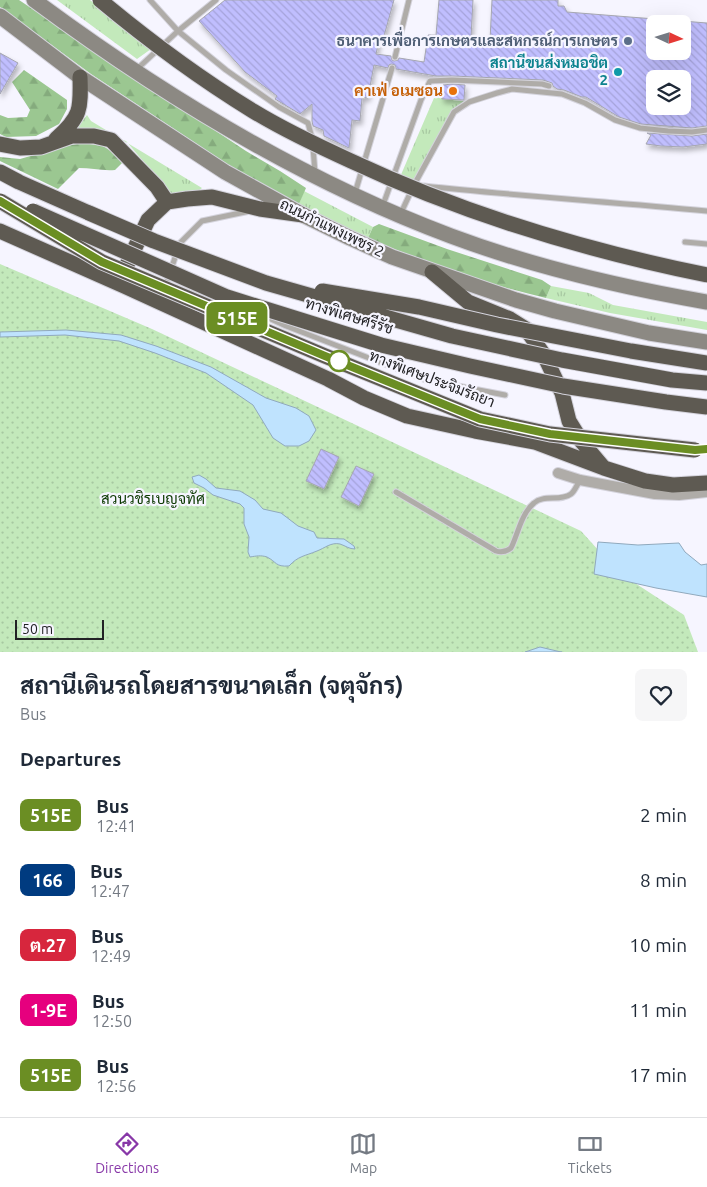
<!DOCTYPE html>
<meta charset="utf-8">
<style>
:root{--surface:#fff;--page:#f6f6f7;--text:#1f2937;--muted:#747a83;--line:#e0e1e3;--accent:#8838a8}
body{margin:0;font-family:Ubuntu,Sarabun,sans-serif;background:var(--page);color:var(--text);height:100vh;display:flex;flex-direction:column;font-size:19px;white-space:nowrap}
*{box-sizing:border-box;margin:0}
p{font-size:16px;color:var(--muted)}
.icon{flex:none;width:28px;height:28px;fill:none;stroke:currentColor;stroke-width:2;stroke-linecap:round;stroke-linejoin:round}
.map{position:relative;height:652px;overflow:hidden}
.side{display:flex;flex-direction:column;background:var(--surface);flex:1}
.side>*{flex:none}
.badge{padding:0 10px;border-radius:8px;font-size:18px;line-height:32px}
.needle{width:32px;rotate:94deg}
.buttons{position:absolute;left:646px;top:15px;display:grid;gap:10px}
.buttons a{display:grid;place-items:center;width:45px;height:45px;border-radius:8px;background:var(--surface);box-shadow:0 5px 20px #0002;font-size:25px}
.scale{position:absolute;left:15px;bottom:12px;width:89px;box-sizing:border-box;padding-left:5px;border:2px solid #222225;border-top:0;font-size:14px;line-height:18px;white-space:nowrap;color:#222225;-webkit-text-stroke:4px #f6f5ff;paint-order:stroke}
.map>.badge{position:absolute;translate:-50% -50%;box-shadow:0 0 0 2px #fff}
h2{padding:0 20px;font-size:19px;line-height:45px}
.round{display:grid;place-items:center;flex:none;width:52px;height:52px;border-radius:8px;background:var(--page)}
.headline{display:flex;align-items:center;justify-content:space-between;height:85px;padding:0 20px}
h1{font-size:24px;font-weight:700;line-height:38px}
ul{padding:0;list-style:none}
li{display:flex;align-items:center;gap:15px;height:65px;padding:0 20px}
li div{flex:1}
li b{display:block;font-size:19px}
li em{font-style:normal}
li .badge{min-width:55px;font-weight:700;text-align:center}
.dock{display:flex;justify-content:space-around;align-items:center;height:70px;border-top:1px solid var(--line);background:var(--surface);font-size:14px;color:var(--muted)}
.dock a{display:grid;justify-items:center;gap:2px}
.dock .on{color:var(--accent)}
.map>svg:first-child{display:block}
.grass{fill:url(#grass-tufts)}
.forest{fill:url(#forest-firs)}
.park{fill:url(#park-dots)}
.water{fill:#bfe3fe;stroke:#90a9bd}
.building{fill:url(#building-back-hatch);stroke:#a6a7b0;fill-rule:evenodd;filter:url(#shadow)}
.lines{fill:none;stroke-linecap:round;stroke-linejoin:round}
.lane-casing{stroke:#d4d3dc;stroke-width:7}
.street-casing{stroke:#d4d3dc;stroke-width:12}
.secondary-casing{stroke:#d4d3dc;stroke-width:17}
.highway-casing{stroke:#d4d3dc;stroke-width:17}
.lane{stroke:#afaca8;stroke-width:5}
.street{stroke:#afaca8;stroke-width:10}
.secondary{stroke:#8c8983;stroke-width:15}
.highway{stroke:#5e5a52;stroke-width:15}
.highway-bridge-casing{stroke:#d4d3dc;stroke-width:17;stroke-linecap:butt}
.highway-bridge{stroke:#5e5a52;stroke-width:15}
.line-casing{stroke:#fff;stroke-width:11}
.line{stroke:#6b8e23;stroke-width:8}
.service-dot{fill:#5c6f8a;stroke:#f6f5ff;stroke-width:2}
.culture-dot{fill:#0f9aa8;stroke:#f6f5ff;stroke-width:2}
.food-dot{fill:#e8710a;stroke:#f6f5ff;stroke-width:2}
.stop-dot{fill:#fff;stroke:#6b8e23;stroke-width:2.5}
.labels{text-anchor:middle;stroke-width:4.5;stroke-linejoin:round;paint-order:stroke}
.service-label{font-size:15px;font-weight:bold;fill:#4e5e75;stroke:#f6f5ff;text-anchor:end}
.culture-label{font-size:15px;font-weight:bold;fill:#0d838f;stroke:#f6f5ff;text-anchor:end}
.food-label{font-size:15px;font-weight:bold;fill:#c56008;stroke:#f6f5ff;text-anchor:end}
.street-label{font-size:15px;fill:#222225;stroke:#f6f5ff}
.park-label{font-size:15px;fill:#0d3a03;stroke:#f6f5ff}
</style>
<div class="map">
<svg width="707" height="652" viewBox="0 0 707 652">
<defs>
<pattern id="grass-tufts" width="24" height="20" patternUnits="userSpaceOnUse" patternTransform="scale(1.25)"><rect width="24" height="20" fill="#c3e9bb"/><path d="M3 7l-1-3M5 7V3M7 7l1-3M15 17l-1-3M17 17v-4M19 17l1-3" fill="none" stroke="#a7c8a1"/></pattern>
<pattern id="forest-firs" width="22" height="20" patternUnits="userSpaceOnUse" patternTransform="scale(1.25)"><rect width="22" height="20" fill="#9bc791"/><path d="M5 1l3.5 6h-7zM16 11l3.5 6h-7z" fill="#85ab7d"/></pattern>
<pattern id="park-dots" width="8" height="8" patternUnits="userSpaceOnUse" patternTransform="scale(1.25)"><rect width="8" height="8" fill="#c3e9bb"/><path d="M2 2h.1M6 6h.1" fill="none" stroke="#a7c8a1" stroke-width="1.8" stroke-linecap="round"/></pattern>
<pattern id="building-back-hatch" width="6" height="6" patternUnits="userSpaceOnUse" patternTransform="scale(1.25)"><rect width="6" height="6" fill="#c0befe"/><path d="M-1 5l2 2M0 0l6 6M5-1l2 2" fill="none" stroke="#a5a3da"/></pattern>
<filter id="shadow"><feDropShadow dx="2" dy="4" stdDeviation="2.5" flood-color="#0004"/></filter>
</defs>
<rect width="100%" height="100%" fill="#f6f5ff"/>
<!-- grass -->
<path class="grass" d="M57,0h33l61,49 -14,10z
M443,85l-1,14 22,2 -10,11 -40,73 -14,-8 37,-86z
M87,115l4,6 111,67 -6,5 -25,1 -45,-53 -18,-6 -33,-5z
M304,191l69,36 -5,11 -69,-34z
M551,286l38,7 24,12 94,17v8l-97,-17 -64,-15z"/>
<!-- forest -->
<path class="forest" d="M0,0h19l227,151 34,20 26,17 -7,16 -63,-34 -145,-96 -91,-67z
M24,70l43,30v9l-8,15 -23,12 -30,1 -6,-3v-19l8,3 19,-1 3,-7 -18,-28z
M83,143l20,3 22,14 -10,10c-13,1 -24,-2 -36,-2l-21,21 -58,-28v-4l20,2 45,-13z
M379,224l68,25 95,31 9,6 -5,12c-61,-14 -120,-35 -178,-60l5,-11z"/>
<!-- park -->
<path class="park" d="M0,264l152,65 429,202 37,41 66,43 14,37h-698z"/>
<!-- water -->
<path class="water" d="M66,330l55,5 35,11 55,21 55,31 30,10 13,8 7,14 -7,11 -10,5h-14l-12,-8 -20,-33 -47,-32 -51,-20 -36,-12 -54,-6 -65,2v-5z
M199,475l7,4 10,9 24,3 15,9 8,9 18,4 17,13 16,6 3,6 27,1 10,7 1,3c-6,0 -9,-3 -15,-5 -9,-2 -15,4 -23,7 -12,5 -19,5 -28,15 -14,1 -12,-4 -22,-9 -6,-2 -11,-1 -17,0l-2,-5 1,-15 -5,-13v-16l-4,-4 -27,-9 -9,-7 -10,-5 -2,-6z
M598,542l40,3 41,-2 6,9 16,13 6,-1v33l-51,-9 -62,-14z
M540,647l21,5h1h-37z"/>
<!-- building -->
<path class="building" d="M225,0h169l-10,36h-4l-4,18 15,2 1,4 2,1 4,-1 1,-2 25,4 4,-27h8l3,-35h34l-2,38 19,2 2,-40h66v6h6l3,6 88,7v32h27v-30l25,2v103l-15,2 -51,-4 -22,-7 -33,-20h-4l-18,-7 -7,-1 -4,-3 -1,-3 -9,-3 -91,-4h-16l-40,-7 -1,-4 -4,-1 -2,1 -1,3 -14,-3 -6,32 -6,1 -2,23 -8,-1 -3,28 -25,-12 -1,-6 -10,-4 -1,-5v-17l-12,10 -25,-15 2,-3 -32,-24 -46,-51zM655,79h27v27h-27z
M0,53l18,10 -18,31z
M452,84l13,1 -1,15 -22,-1 1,-14z
M647,133l45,3 15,-2v10l-24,3 -22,-1 -15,-2 5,-9z
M321,449l18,8 -15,32 -18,-8z
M356,466l18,8 -15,32 -18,-9z"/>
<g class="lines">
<!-- lane casing -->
<g class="lane-casing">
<path id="lane" d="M150,0l28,31 48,39 53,37 29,16 4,15
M395,57l14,-57
M136,70l42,-39 38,-31
M313,147l2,26
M424,186c95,10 189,16 283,25
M355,193l37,-125
M383,205l38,-105 9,-19 22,-1 90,4 7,2
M400,215l14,-30 40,-73 15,-10 28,-9 15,-4 50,5 23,9 30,17 25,8 28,3 24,1 15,-2
M685,242l22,2
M165,287l15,-44 22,-22 48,-10
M262,315l24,11 140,54 79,15
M396,492l100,59c6,2 10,1 15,-3 7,-14 10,-34 23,-45 10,-9 26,-1 37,-9 4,-3 6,-10 9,-13"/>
</g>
<!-- street casing -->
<g class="street-casing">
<path id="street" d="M558,473l22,7 75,14 24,1 28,-3"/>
</g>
<!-- secondary casing -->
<g class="secondary-casing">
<path id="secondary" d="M34,0c128,95 267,180 417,236 83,31 169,51 256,66
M0,16l80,61 145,95 78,43 47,23 42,19 124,43 39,11 94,22 58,9"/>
</g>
<!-- highway casing -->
<g class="highway-casing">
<path id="highway" d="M56,139c25,-22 25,-30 24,-62
M0,144l20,4 21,-1 31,-11h22l17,4 46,47 10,15
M0,172l19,10 70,31
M0,231l124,55 204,93 36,19 43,18 68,15 60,11 69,26
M432,272l36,30 42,17 16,10 18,26 18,38 7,28 13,21 22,26 41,13 28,4 34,-2
M124,285l1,-16 23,-49 19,-18 20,-3 25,-2 48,12 43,6"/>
</g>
<!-- lane -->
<use href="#lane" class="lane"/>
<!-- street -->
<use href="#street" class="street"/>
<!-- secondary -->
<use href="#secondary" class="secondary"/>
<!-- highway -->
<use href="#highway" class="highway"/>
<!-- highway-bridge casing -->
<g class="highway-bridge-casing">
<path id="highway-bridge" d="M100,0c48,40 99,78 153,111 31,19 65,35 98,50 113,53 233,89 356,114
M0,201l102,61 223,94 155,63 70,15 145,16
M33,211l194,86 154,48 89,21 93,20 103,16 41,5
M89,213l65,28 112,42 186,53 110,24 110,20 35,3
M322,291l97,16 78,18 134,26 76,12"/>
</g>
<!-- highway-bridge -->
<use href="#highway-bridge" class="highway-bridge"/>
</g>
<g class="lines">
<!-- line casing -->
<g class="line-casing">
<path id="line" d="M0,201l102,61 223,94 155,63 70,15 145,16 12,-1"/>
</g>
<!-- line -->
<use href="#line" class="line"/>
</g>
<!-- markers -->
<circle class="service-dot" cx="628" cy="41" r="5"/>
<circle class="culture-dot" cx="618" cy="72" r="5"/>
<circle class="food-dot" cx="453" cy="91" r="5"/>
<circle class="stop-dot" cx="339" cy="361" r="10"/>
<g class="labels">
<!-- service labels -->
<g class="service-label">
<text x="618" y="46">ธนาคารเพื่อการเกษตรและสหกรณ์การเกษตร</text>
</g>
<!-- culture labels -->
<g class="culture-label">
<text x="608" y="68">สถานีขนส่งหมอชิต<tspan x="608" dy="17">2</tspan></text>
</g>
<!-- food labels -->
<g class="food-label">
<text x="443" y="96">คาเฟ่ อเมซอน</text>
</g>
<!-- street labels -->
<g class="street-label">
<text transform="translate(332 228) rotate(26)" y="5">ถนนกำแพงเพชร 2</text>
<text transform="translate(349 316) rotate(17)" y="5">ทางพิเศษศรีรัช</text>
<text transform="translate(432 379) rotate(21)" y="5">ทางพิเศษประจิมรัถยา</text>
</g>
<!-- park labels -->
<g class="park-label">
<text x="153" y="504">สวนวชิรเบญจทัศ</text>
</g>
</g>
</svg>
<div class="buttons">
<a><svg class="needle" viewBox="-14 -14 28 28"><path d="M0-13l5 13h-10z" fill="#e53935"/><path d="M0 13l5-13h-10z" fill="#747a83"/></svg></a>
<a><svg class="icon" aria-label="layers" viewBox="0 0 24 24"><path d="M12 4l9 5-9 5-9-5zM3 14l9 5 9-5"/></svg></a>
</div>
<div class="scale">50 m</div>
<b class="badge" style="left:237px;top:318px;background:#6b8e23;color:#fff">515E</b>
</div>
<section class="side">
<div class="headline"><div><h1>สถานีเดินรถโดยสารขนาดเล็ก (จตุจักร)</h1><p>Bus</p></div><a class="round"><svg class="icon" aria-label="heart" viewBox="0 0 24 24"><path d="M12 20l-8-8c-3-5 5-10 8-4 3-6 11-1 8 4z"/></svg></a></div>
<h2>Departures</h2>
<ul>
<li><span class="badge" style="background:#6b8e23;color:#fff">515E</span><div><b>Bus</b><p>12:41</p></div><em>2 min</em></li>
<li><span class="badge" style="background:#003b80;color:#fff">166</span><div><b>Bus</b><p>12:47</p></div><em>8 min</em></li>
<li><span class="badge" style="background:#d7263d;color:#fff">ต.27</span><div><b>Bus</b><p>12:49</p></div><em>10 min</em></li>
<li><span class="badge" style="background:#e6007e;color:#fff">1-9E</span><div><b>Bus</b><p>12:50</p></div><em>11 min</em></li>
<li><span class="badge" style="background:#6b8e23;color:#fff">515E</span><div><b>Bus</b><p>12:56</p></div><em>17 min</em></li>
</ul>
</section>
<nav class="dock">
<a class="on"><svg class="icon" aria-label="directions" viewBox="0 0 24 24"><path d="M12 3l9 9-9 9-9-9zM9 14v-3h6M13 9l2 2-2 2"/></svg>Directions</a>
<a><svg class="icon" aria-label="map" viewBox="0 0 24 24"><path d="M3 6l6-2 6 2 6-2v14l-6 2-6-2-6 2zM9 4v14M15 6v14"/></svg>Map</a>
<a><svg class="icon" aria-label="tickets" viewBox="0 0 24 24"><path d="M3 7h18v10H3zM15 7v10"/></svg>Tickets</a>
</nav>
